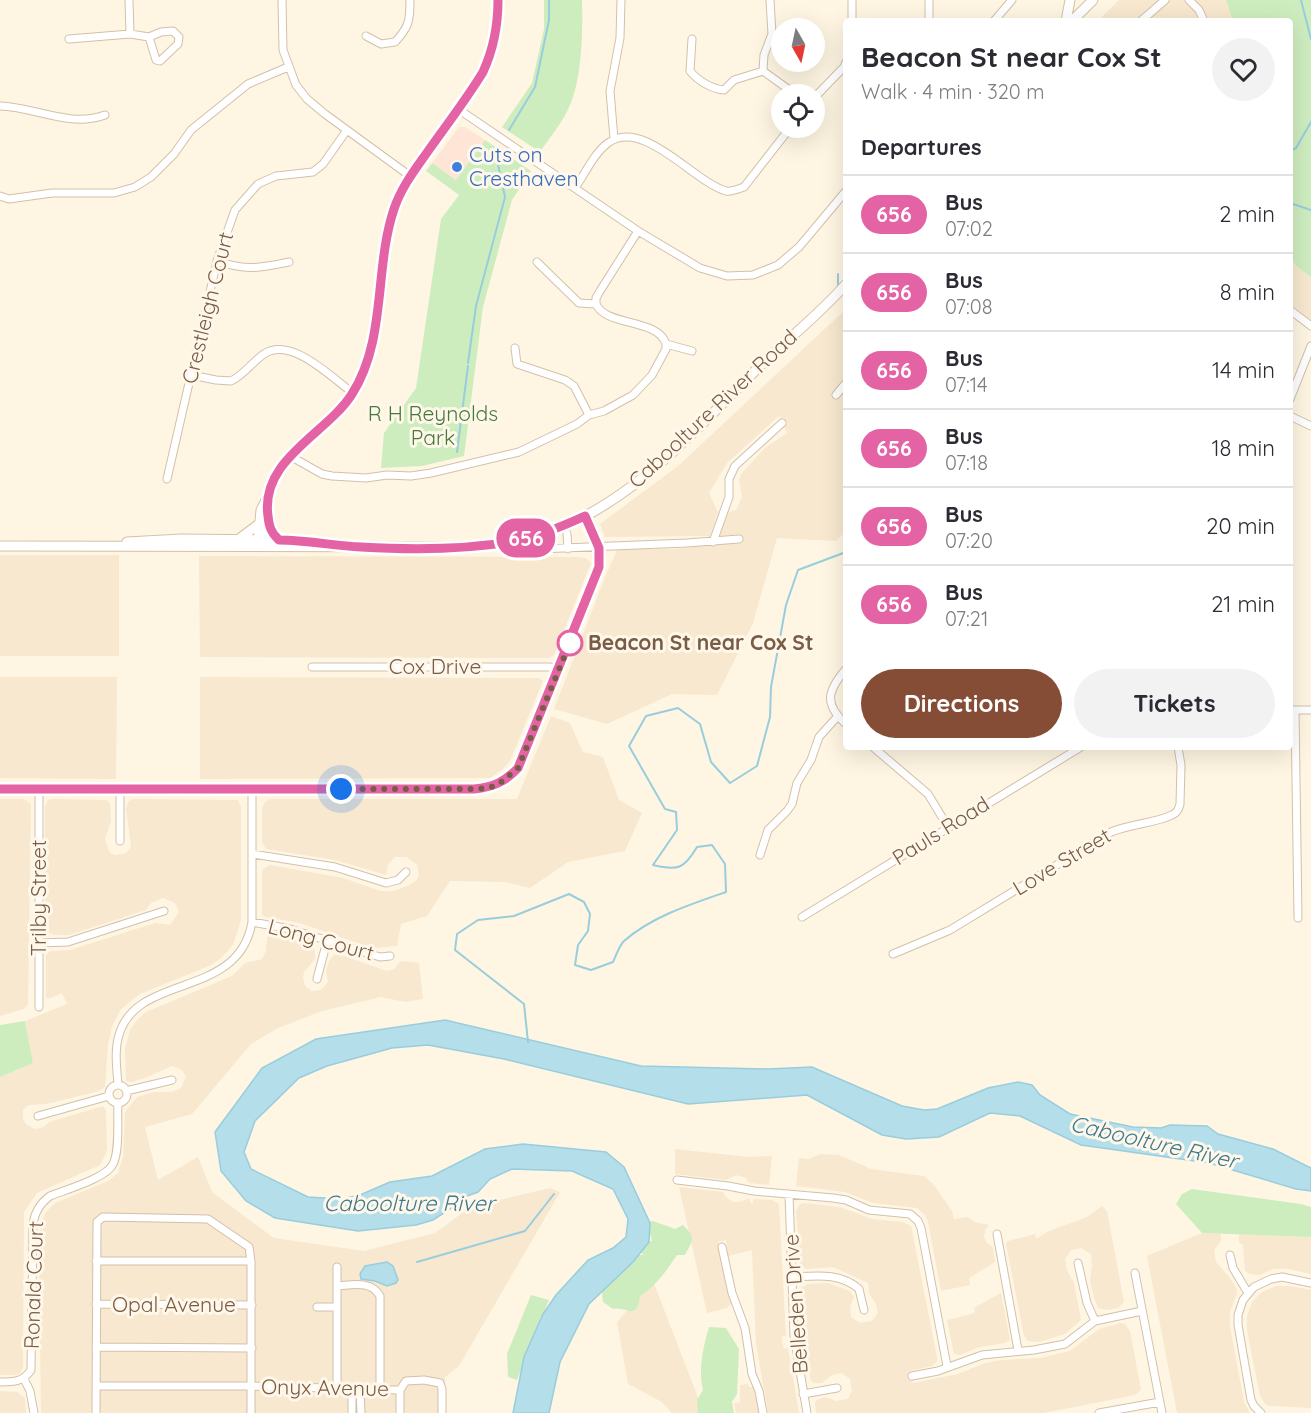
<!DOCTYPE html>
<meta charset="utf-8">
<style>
:root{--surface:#fff;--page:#f2f2f3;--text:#2b2b33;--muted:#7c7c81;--line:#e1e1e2;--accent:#854c36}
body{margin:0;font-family:Quicksand,sans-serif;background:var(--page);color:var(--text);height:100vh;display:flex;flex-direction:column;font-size:22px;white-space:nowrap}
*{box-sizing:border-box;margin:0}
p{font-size:20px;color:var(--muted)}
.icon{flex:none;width:33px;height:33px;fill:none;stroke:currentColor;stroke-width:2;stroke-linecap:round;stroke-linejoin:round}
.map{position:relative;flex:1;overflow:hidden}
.details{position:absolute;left:843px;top:18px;width:450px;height:732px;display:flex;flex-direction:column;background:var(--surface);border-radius:6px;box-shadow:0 6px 24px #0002}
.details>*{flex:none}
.badge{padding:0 12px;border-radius:20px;font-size:21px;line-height:39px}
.needle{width:39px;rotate:171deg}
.controls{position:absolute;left:771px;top:18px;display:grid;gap:12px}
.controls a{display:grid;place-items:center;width:54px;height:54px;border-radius:50%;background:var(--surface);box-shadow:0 6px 24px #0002;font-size:30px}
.you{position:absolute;width:30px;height:30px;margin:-15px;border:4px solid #fff;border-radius:50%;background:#1a73e8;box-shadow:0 0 0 9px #1a73e833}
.map>.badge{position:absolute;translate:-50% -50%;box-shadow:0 0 0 3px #fff}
h2{padding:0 18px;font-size:22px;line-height:54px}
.round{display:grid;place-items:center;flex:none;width:63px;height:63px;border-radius:32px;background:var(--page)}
.summary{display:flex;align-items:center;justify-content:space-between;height:102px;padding:0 18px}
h1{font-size:28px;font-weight:700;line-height:45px}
.primary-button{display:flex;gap:12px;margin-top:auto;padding:12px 18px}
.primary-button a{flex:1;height:69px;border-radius:36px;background:var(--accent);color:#fff;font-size:24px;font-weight:700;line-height:69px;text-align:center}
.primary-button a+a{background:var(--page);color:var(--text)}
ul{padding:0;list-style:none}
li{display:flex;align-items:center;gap:18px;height:78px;padding:0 18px;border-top:2px solid var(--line)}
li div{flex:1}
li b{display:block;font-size:22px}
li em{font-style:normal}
li .badge{min-width:66px;font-weight:700;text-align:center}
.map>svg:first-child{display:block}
.residential{fill:#f7e8cf}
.commercial{fill:#ffe5d5}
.green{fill:#ceedbf}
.water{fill:#b4deea;stroke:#99cddd;stroke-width:1.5}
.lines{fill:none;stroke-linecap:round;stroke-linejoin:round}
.stream{stroke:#99cddd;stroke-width:2}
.minor-casing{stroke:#d3c0aa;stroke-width:9}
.secondary-casing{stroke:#d6c0a7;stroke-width:11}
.minor{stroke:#fff;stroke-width:7}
.secondary{stroke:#fff;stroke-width:9}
.line-casing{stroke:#fff;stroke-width:14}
.line{stroke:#e463a4;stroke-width:9}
.walk{stroke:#785c46;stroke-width:6;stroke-dasharray:0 10.8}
.shop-dot{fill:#3f7fe0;stroke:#fff8ea;stroke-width:2}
.stop-dot{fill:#fff;stroke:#e463a4;stroke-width:3}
.labels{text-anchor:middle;stroke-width:6;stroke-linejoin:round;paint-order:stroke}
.shop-label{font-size:21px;fill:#366cbe;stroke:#fff8ea;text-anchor:start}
.street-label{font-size:21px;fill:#785c46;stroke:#fff8ea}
.park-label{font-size:21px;fill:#477a3a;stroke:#fff8ea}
.stop-label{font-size:21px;font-weight:bold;fill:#785c46;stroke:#fff8ea;text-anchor:start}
.water-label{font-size:22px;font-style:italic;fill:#3d7a8e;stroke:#fff8ea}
</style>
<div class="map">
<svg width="1311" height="1413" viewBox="0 0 1311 1413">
<rect width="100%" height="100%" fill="#fef6e2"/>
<!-- residential -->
<path class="residential" d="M1119,0h107l7,21h-135z
M1290,256l5,9 16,12v43l-21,-16z
M846,309v222l-10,10 -59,-3 -24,85 -36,72 -45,-1 -65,30 -53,-15 52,-134 12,-27 55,1 42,-4 11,-32 10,-3 6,-13 -3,-17 2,-6 24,-26 22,-15 -8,-17 -52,47 -18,30 9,19 -8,24 -105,1 -5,-13 78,-58z
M0,555h119v101h-119z
M199,556l379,1 8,1 5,5 -37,92 -5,3 -349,-1z
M0,677h117l-1,102 -116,-1z
M200,677l339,1 4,3 -33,80 -6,7 -14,10 -290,1z
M551,716l19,7 13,29 20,5 16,43 23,13 -17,38 -57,11 -38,26 -25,-6 -55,-1 -23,35 -26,8 -4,22 -25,2 -72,-25 -35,-6 -3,-3v-41l1,-4 7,-4 73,13 38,13h12l15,-5 9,-6 2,-5 -2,-10 -10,-8h-12l-7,8 -2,10 -51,-15 -69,-11 -4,-7v-34l3,-6 5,-3h247z
M0,799h24l7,5 -3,200 -4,5 -24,7z
M51,799l56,1 3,3 1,18 -6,19 5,13 5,2 11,-2 5,-6 -5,-38 2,-7 4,-3 106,1 3,7v113l-8,25 -12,13 -12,8 -69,28 -19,15 -9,17 -4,18 -3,43 -6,4 -53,13 -17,1 -6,5v9l3,5 8,5 10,-2 5,-5 51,-15h4l2,4 1,40 -7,14 -63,28 -13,19 -1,156 -3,5 -4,2h-16v-298l33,-14 -8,-42 42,-17 -5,-11 -14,6 -2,-2v-42l4,-4 20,-1 85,-27 15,2 9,-13 -4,-9 -12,-5 -12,5 -5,7 -77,25h-16l-6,-3 -2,-7v-119l3,-6z
M273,934l39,10 3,7v8l-11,13 -1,5 2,9 7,5 9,-1 7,-8 -2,-11 3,-10 5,-6 4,-1 49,17 7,-2 7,-8 18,2 4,36 -18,3 -24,-5 -59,14 -44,17 -27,16 -59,70 -47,13 13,53 40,-23 14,35 62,46 90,13 71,-18 30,-22 18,-7 67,-16 10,4 -101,174 -14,11v36h-404l-2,-146 2,-45 5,-10 9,-9 53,-22 10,-8 5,-16 2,-45 12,-15 17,-5h18l9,-4 5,-11 -4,-7 -10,-4 -27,12 -13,4 -6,-1 -1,-32 5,-19 7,-10 9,-8 86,-36 13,-13 17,-4 4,-8 1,-13 2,-3z
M675,1149l73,8 24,-1 -3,29 -20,-2 -3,-5 -10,-3 -10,5 -51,-6z
M820,1154l19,1 32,14 53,7 10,9 18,26 2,8 14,-2 6,5 15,3 -4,5 -1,7 3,6 6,4 2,15 -26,16 1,7 -29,6 -13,-69 -3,-7 -8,-7 -44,-5 -28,-11 -49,-6 3,-28 10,1z
M679,1187l44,5 3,5 7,5h6l11,-4v5h3v-4l19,1 7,4 7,132h-4v5l2,8 4,-1 11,65h-31l-12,-69 -4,-94 -24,6 -2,-16 -8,2 4,25 10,36 -5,5 -20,5z
M804,1203l36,4 32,12 31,3 8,4 26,131v4l-5,5 -22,5 3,12 45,-9 27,-11 16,-3 39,-2 30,-7 29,-22 21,-6 5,1 5,7 11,59 -6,5 -91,18h-228l-1,-10 2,-3 8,-3 11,4 12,-2 4,-8 -2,-12 -8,-6 -10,2 -10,8h-8l-3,-2 -9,-42 -1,-51 7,-4 20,-1 22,8 4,6 -4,10 1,10 9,6 12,-2 6,-8 -2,-9 -7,-11 -1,-10 -35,-16 -26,2 -7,-4 -4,-54 4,-7z
M1102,1206l5,5 17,91 -6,6 -11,2 -9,-2 -4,-10 -4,-17 2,-16 -1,-11 -10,-6 -10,2 -6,9 2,11 7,13 7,37 -16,14 -26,8 -11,-1 -4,-5 -18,-92 2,-3 27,-7 1,5 13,-8 38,-14z
M1202,1233l19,1v7l-7,9 2,12 14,16 7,11v4l-7,19v14l14,76 6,11h-73l-30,-157z
M1239,1234l72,3v37l-22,-5h-16l-14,6 -10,-1 -4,-3 -2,-26 -4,-3z
M653,1281l51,132h-32l-10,-11 -34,-18 -11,-62z
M1276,1286h15l20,4v118l-40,-2 -5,-1 -6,-9 -13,-66v-14l5,-14 10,-10z
M1001,1293l9,47 -5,3 -25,4 -20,8 -6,-1 -7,-34 28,-7 -1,-5z
M748,1384l1,3h5l2,3 4,23h-24l-2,-10 6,-1v-17z
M0,1391l17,1 8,6 1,15h-26z"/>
<!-- commercial -->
<path class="commercial" d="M459,127h6l20,13 -29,40 -24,-17z"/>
<!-- green -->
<path class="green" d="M544,0h38c1,30 0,78 -12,105 -7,17 -20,32 -30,47l-38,-25 30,-44 12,-54z
M1226,0h85v277l-16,-12 -5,-9v-235h-57z
M485,140l46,31 -19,29 -29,107 -19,149 -42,10 -41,2 3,-35 32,-45 25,-169 18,-24 -33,-24 6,-8 24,17z
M25,1021l8,42 -33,14v-52z
M1192,1189l109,15 10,3v30l-109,-4 -26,-29 6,-10z
M653,1221l22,8 8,-4c14,13 9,16 2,30h-8c-11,16 -20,30 -37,41 -3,26 -13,10 -27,13l-10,-7c-2,-9 -1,-12 5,-18l4,-1 1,-5 3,-3h5v-4l6,-6 6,-2 -1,-3 4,-5h7l-3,-5 4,-7 8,-2 -1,-5 -8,-6 1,-7z
M531,1295l18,5 -32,80 -9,-3 -1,-23z
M709,1327l17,1 13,21 -2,45 -5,8 2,11h-36l-1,-13 6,-10c-5,-21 0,-42 6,-63z"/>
<!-- water -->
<path class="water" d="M445,1020l196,46 127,3 44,-2 90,39 22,4 13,-1 51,-21 30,-6 14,3 8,10 30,19 63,13 28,1 9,-3 37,1 11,8 55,15 38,19v23l-15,-2 -87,-26 -128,-18 -61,-29 -30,-3 -51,24 -33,2 -24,-4 -75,-40 -119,9 -184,-45 -76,-14 -36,3 -65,18 -28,12 -44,43 -11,31 7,17 57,28 33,2 19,-4 30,-13 42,-6 53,-27 38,-5 83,8 18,15 26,56 -1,19 -16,20 -44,42 -29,58 -11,51h-36l11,-56 19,-43 13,-19 32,-35 25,-12 13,-11 2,-18 -15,-30 -41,-18 -60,-2 -22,10 -12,13 -22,8 -3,7 -20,13 -17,5 -58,6 -83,-13 -29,-17 -25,-30 -6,-39 47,-64 54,-29z
M387,1262l6,4 5,14 -2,3 -9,3 -12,-5 -14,-2 -1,-5 5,-8z"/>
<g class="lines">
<!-- stream -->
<path class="stream" d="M1301,0l10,39
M509,130l26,-43 14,-67v-20
M1290,151l6,-3 15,-26
M1290,203l21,7
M838,274v11
M468,363l8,-57 29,-109 -9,-42v-7
M457,452l11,-86
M528,1042l-4,-38 -69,-54 2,-16 21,-14 36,-4 55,-22 15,8 6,12 -2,17 -10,14 -3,20 16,5 22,-8c3,-6 6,-16 11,-21 27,-24 67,-37 102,-49l-1,-28 -13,-19 -15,2c-13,22 -19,24 -44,18l24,-35 -1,-18 -11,-3 -36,-63 17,-30 32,-8 22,16 11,38 19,21 27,-17 13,-49 1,-30 15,-82 12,-35 48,-18
M417,1262l108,-31 29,-37"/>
<!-- minor casing -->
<g class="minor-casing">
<path id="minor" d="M129,0l1,34 19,3 12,-5 12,-1 6,6 -1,7 -18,17 -4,-1 -7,-23
M282,0l1,50 13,35 11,14 18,15 85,62
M770,0l2,34 -8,21 -1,16 32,23
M929,0v21
M1189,0l10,10 5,11
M852,21v-21
M994,21l18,-21
M1141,21l24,-21
M366,36l15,8 14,-2c14,-15 15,-21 15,-42
M69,39l61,-5
M692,39l-2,32c8,10 22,18 34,19l10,-10 29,-9
M814,98l30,-31 2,-5
M0,106c36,1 69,22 105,9
M458,109l180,122 62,37 27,8 26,-1 25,-10 21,-18 47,-56
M614,139l-4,-48 10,-53 1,-38
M575,188c10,-14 19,-35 33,-45 35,-26 87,40 118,48 6,1 12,-2 18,-4l46,-59
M0,196l9,3 43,-6h62l21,-6 16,-10 23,-23 17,-24 57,-46 40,-17
M217,261c30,10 42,7 72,1
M537,262l42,41 17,1c10,23 62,14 70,40l26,7
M596,304v-6l4,-7 38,-60
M1290,310l21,16
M515,348l2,16 48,16 9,6 15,29
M191,375l25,5 15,1c13,-6 21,-19 33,-27 27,-18 67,23 89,39
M836,395l10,-12
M1290,399l21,-53
M1290,416l21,10
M290,456l32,18 10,2 34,2 21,-3 24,1 20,-3 88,-21 58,-28 12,-9 15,-4 29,-16 19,-20 14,-26v-5
M167,479l50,-218 18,-51 23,-26 18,-8 37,-4 10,-8 24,-34
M567,534l1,15
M713,542l16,-45v-18l6,-13 47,-43
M257,543l3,-33 20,-40 21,-26 40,-35 17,-25 12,-30 19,-126 9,-30 12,-22 73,-104c11,-24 15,-46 15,-72
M261,544l6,-30
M539,549l148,-6 52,-4
M312,667h238l8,4
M846,669c-18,21 -23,35 0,55
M1290,710h21
M1295,710l3,208
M873,747l55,47 20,33
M0,789h474c24,-3 39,-11 49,-32l76,-190v-19l-14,-32
M39,789v218
M120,841v-52
M252,854l83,13 51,16 12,-3 8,-8
M760,855l8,-25 19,-19 5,-7 5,-21 14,-23 8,-23 19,-21
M802,917l279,-170
M252,922l38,7 90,28 10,-1
M39,943l29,-1 96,-31
M893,954l57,-24 161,-98c19,-8 45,-9 61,-17 5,-2 7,-6 8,-11l1,-39 -3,-18
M317,979l10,-38
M118,1085c-1,-16 -4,-34 1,-50 18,-63 120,-35 133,-113v-133
M109 1094a9 9 0 1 1 18 0a9 9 0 1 1-18 0Z
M126,1091l46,-11
M38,1116l71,-20
M677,1180l51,6 26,5 79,7 13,2 23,10 41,4 8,7 3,7 26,138
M789,1194l5,141 13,78
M997,1234l21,116
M722,1247l10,46 13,35 7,46 7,17 4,22
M1230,1255l3,13 15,25
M96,1261h155
M1078,1263l9,40 8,18
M337,1267v122
M1135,1273l27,140
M792,1277c23,-1 48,-5 67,12l5,21
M337,1286c16,-1 34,-6 43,10v94
M96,1304l156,1
M317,1307h20
M96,1347l156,1
M912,1376l26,-5 44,-16 52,-5 31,-6 30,-23 47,-10
M24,1379l6,12 4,22
M0,1382c14,0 23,0 31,-12l2,-144c1,-13 6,-22 17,-30 15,-6 57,-18 63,-32 7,-13 4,-45 5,-61
M96,1386h155l149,4
M360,1390l1,23
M803,1394l34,-6
M96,1413l1,-191 6,-5 105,2 41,28 2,14v152
M352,1413v-23
M400,1413v-23l6,-9 18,-1 16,3 2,6v24
M1099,1413l61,-11
M1261,1413l-7,-7 -3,-6 -13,-75v-10l5,-15 11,-13 17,-8 11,-2 29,6"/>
</g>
<!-- secondary casing -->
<g class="secondary-casing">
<path id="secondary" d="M1066,21l4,-21
M1072,21l21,-21
M267,512l4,19 8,9
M239,539l20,-15
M127,542l54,-3 111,1 37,3
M0,546l440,1c26,0 51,-1 77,-6 100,-20 171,-104 240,-172 29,-29 62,-54 89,-85"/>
</g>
<!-- minor -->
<use href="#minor" class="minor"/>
<!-- secondary -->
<use href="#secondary" class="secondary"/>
</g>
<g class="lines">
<!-- line casing -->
<g class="line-casing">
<path id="line" d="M0,789h474c19,-2 31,-7 44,-21l81,-201v-19l-14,-32c-22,10 -45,20 -69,25 -50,9 -104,9 -155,6 -27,-1 -54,-7 -82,-7 -8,-7 -10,-14 -11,-24 -8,-57 59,-82 84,-122 35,-55 22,-126 42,-185 7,-21 20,-38 32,-55 19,-27 40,-54 57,-82 11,-24 15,-46 15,-72"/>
</g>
<!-- line -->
<use href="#line" class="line"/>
<!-- walk -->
<path class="walk" d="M341,789h133l15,-1 11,-5 18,-15 52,-125"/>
</g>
<!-- markers -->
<circle class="shop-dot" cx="457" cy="167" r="6"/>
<circle class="stop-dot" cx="570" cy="643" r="12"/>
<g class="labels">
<!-- shop labels -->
<g class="shop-label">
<text x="469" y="162">Cuts on<tspan x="469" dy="24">Cresthaven</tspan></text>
</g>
<!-- street labels -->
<g class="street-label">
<text transform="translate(208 308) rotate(-76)" y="7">Crestleigh Court</text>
<text transform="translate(713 409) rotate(-43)" y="7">Caboolture River Road</text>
<text x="435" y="674">Cox Drive</text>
<text transform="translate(941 831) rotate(-32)" y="7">Pauls Road</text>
<text transform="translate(1062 862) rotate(-31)" y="7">Love Street</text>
<text transform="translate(39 898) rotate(-90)" y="7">Trilby Street</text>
<text transform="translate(321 940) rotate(15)" y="7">Long Court</text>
<text transform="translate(34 1285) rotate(-88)" y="7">Ronald Court</text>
<text transform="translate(796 1304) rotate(-94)" y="7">Belleden Drive</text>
<text x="174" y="1312">Opal Avenue</text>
<text transform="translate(325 1388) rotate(1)" y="7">Onyx Avenue</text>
</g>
<!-- park labels -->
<g class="park-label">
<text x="433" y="421">R H Reynolds<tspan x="433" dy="24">Park</tspan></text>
</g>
<!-- stop labels -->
<g class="stop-label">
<text x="588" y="650">Beacon St near Cox St</text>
</g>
<!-- water labels -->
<g class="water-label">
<text transform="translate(1154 1142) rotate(13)" y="8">Caboolture River</text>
<text x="409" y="1211">Caboolture River</text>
</g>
</g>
</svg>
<div class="controls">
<a><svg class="needle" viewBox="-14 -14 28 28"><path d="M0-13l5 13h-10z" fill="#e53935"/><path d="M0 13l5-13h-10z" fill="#7c7c81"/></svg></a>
<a><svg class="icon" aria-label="locate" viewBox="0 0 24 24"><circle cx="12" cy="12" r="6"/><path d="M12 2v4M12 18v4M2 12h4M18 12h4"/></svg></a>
</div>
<div class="you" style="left:341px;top:789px"></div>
<b class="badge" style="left:526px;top:538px;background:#e463a4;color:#fff">656</b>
<section class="details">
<div class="summary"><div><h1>Beacon St near Cox St</h1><p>Walk · 4 min · 320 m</p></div><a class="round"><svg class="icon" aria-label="heart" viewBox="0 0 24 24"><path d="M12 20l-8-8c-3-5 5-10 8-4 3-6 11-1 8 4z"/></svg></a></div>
<h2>Departures</h2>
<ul>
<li><span class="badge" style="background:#e463a4;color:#fff">656</span><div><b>Bus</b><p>07:02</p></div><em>2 min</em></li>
<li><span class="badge" style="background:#e463a4;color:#fff">656</span><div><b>Bus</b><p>07:08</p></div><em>8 min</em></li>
<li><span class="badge" style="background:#e463a4;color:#fff">656</span><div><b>Bus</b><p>07:14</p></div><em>14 min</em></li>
<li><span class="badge" style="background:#e463a4;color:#fff">656</span><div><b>Bus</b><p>07:18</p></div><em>18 min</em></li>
<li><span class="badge" style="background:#e463a4;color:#fff">656</span><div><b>Bus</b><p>07:20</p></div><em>20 min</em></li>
<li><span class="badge" style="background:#e463a4;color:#fff">656</span><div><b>Bus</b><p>07:21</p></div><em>21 min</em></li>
</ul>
<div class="primary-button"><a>Directions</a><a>Tickets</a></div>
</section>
</div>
